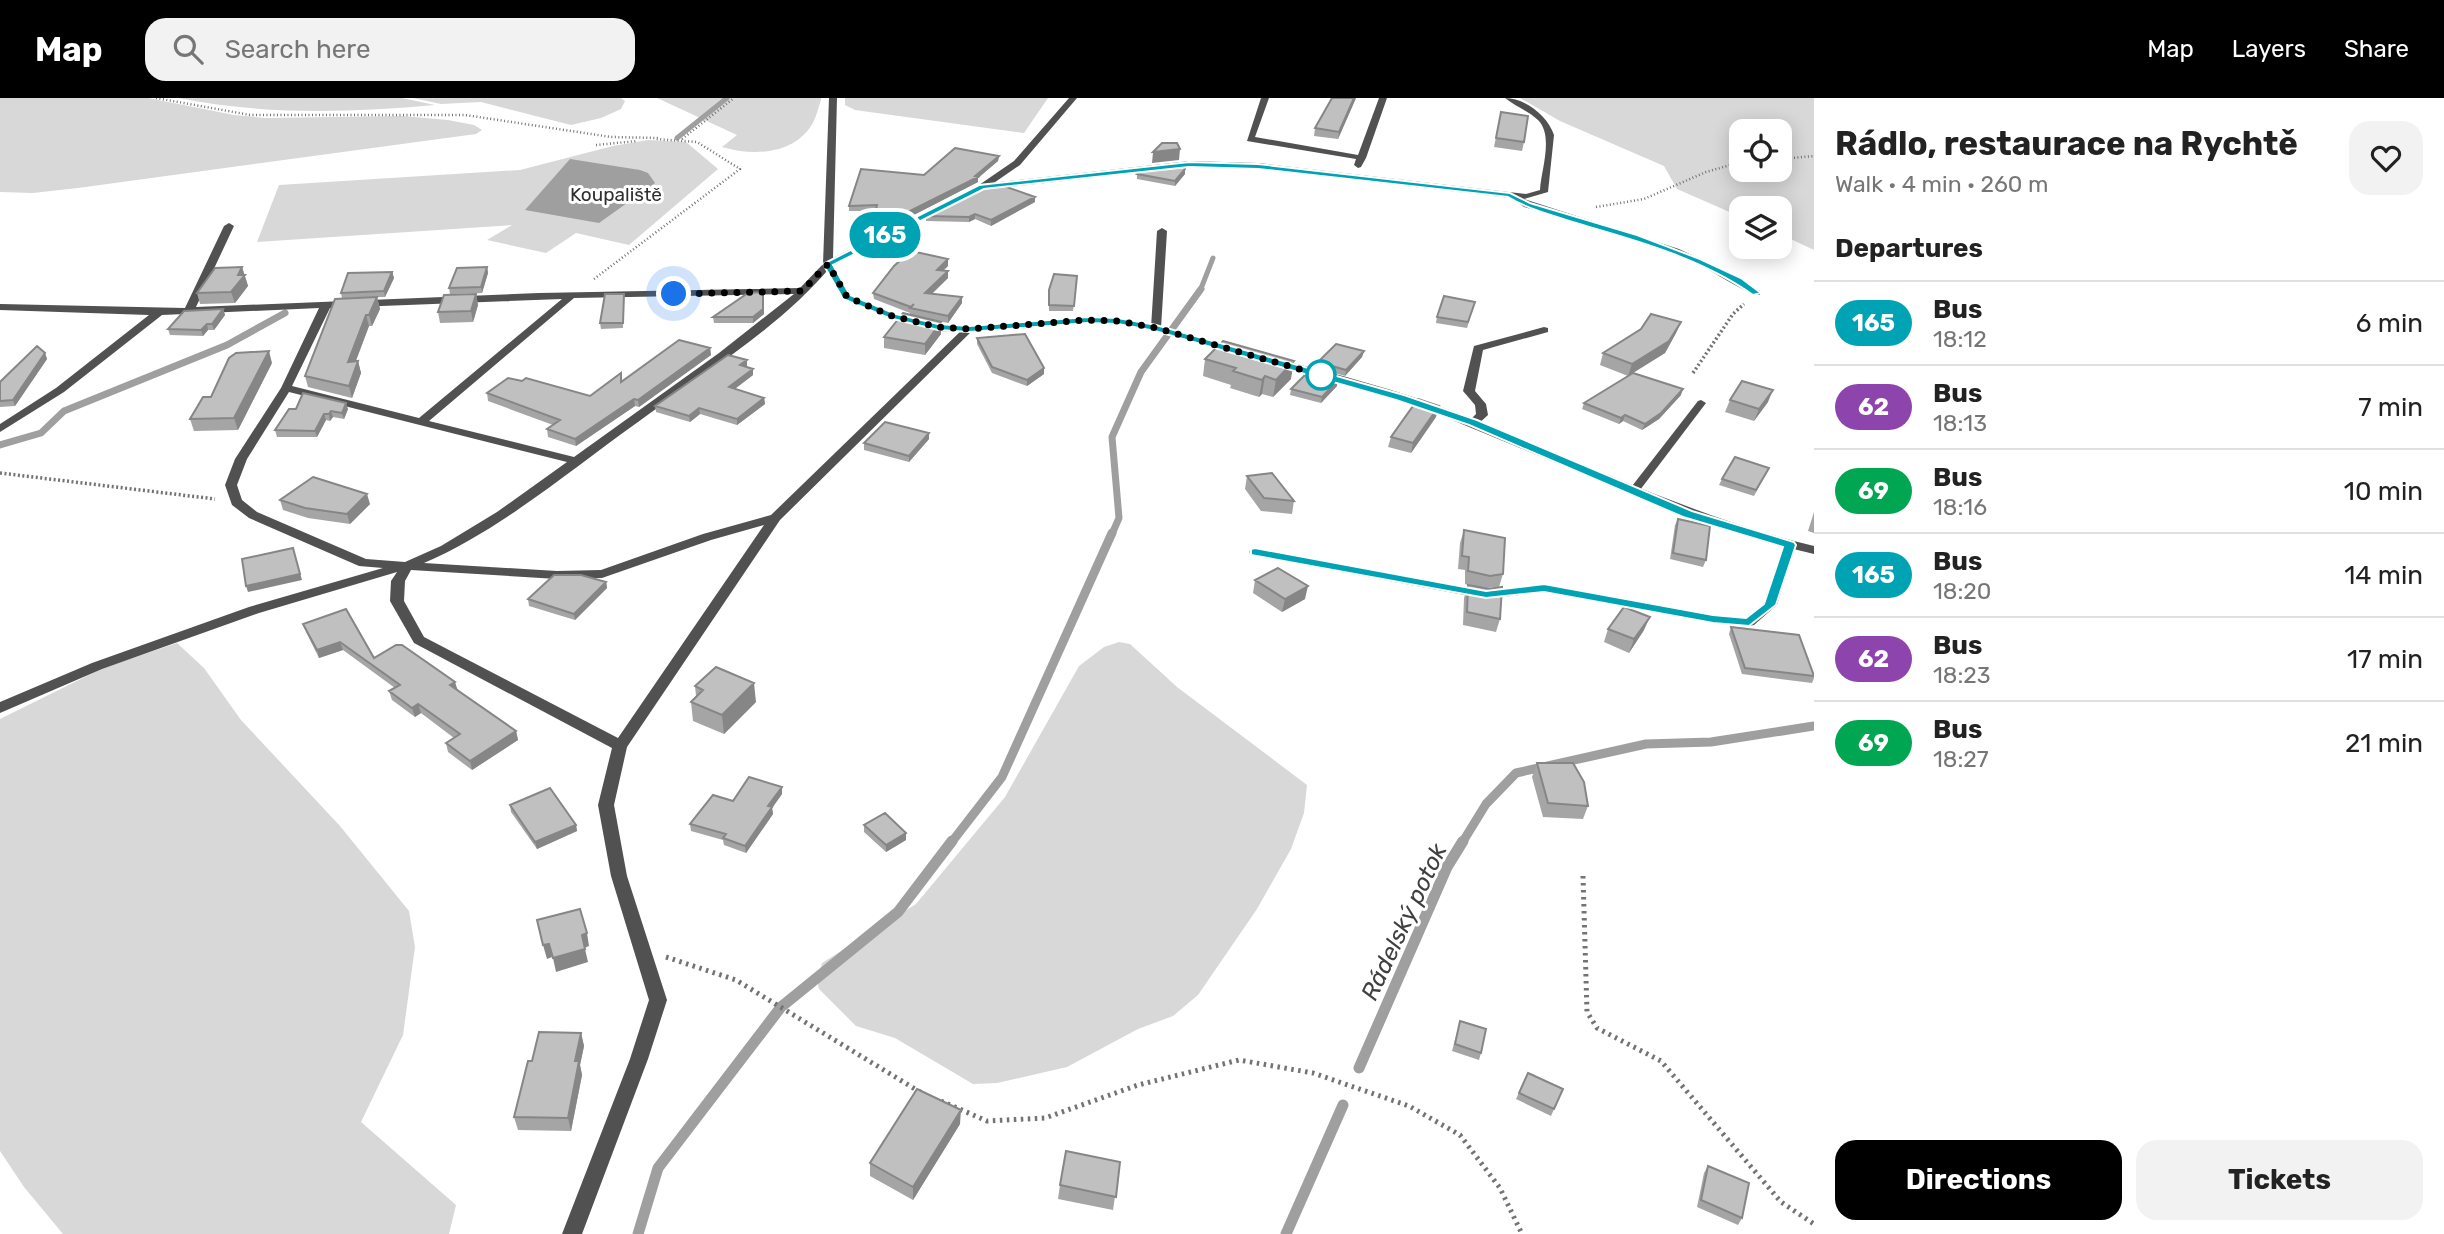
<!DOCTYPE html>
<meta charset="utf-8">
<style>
:root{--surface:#fff;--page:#f2f2f2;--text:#222;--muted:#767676;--line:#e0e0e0;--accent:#000}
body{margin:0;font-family:Rubik,sans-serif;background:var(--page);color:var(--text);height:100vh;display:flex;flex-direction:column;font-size:26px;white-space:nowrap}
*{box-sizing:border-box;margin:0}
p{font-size:23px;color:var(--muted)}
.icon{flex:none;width:38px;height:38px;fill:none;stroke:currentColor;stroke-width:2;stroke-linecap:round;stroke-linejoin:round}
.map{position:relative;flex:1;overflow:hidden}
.panel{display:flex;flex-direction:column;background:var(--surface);width:630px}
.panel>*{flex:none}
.badge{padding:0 14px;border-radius:23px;font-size:24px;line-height:46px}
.tools{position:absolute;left:1729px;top:21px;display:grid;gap:14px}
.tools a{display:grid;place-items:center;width:63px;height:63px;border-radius:14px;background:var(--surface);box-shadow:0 4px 18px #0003;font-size:35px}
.you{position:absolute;width:35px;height:35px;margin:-18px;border:5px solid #fff;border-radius:50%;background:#1a73e8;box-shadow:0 0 0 10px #1a73e833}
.map>.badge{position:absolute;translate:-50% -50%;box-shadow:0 0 0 4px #fff}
h2{padding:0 21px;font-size:26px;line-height:63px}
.round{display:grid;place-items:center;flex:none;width:74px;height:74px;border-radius:21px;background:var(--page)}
.summary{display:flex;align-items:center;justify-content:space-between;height:119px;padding:0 21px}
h1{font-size:33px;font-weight:700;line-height:52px}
.primary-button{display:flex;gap:14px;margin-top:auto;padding:14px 21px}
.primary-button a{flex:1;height:80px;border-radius:21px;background:var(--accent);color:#fff;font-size:28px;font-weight:700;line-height:80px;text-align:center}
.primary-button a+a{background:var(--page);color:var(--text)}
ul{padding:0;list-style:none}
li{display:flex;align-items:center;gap:21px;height:84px;padding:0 21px;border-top:2px solid var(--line)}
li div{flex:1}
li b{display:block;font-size:26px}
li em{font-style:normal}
li .badge{min-width:77px;font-weight:700;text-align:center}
header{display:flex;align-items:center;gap:42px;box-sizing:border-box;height:98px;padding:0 35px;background:var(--accent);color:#fff}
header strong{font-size:33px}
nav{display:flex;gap:38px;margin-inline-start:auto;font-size:24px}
.search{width:490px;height:63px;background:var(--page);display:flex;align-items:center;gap:18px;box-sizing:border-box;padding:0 24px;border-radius:21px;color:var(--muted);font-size:26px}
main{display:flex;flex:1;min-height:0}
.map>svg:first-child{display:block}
.green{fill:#d8d8d8;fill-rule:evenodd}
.water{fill:#9f9f9f}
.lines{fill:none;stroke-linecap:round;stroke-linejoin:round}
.stream-far3{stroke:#9f9f9f;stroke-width:5}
.stream-far2{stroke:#9f9f9f;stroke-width:7}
.stream-far1{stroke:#9f9f9f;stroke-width:9}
.stream{stroke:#9f9f9f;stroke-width:11}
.path-far2{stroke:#737373;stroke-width:2.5;stroke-dasharray:1 2.5;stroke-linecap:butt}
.path-far1{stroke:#737373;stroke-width:3.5;stroke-dasharray:2 2.5;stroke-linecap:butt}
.path{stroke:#737373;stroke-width:5;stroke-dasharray:2.5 4.5;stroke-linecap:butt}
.service{fill:#515151;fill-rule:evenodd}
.minor{fill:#515151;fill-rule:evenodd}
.tertiary{fill:#515151;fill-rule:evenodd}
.wall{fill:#a5a5a5}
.shaded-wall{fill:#868686}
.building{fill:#c0c0c0;stroke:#868686;stroke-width:2}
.line{fill:#00a3b4;stroke:#fff;stroke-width:2}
.walk{stroke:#000;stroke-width:7;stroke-dasharray:0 12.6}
.stop-dot{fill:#fff;stroke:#00a3b4;stroke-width:3.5}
.labels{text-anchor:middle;stroke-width:6;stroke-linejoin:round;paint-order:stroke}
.far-park-label{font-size:19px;fill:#2f2f2f;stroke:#fff}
.water-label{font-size:24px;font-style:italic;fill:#404040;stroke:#fff}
</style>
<header>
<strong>Map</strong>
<div class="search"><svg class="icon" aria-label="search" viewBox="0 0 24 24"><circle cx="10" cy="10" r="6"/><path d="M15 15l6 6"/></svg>Search here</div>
<nav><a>Map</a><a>Layers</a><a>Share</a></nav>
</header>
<main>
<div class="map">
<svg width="1814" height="1136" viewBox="0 0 1814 1136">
<rect width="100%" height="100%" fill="#fff"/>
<!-- green -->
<path class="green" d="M0,0h148l86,17 32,3 137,-2 45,4 26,5 8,5 -6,4 -398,54 -45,5 -33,-1z
M178,0h224l33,7c-86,8 -172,10 -257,-7z
M413,0h208l4,3 -4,8 -20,9 -30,7 -90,-23 -40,2z
M657,0h164v2c-3,8 -5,19 -10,26 -19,29 -59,30 -89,21l15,-12z
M845,0h203l-24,35 -169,-23 -10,-5z
M1520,0h294v152l-34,-16v-26h-39v9l-64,-28 -13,-23 -104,-45zM1741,33h39v39h-39z
M648,42l38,2 32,27 -89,76 -53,-12 -30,20 -59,-13 25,-15 -255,17 22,-57 241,-15 93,-24z
M1119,544l11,2 47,43 130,98 -3,28 -13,36 -34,60 -59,86 -25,21 -35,13 -71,38 -70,16 -24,1 -78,-46 -39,-12 -37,-37 -2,-8 5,-18 94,-59 89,-107 74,-131 25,-19z
M177,545l27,25 37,52 99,106 69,85 6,36 -12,88 -42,87 95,83 -7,29h-386l-39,-47 -24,-36v-432l103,-51z"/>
<!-- water -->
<path class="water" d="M570,61l70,11 8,3 7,10 -56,40 -74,-13z"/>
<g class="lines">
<!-- stream-far3 -->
<path class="stream-far3" d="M677,40l50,-40
M1200,193l13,-33"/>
<!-- stream-far2 -->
<path class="stream-far2" d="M0,347l41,-12 23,-22 163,-66 58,-32
M1112,436l7,-16 -7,-81 29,-65 60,-83"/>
<!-- stream-far1 -->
<path class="stream-far1" d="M951,745l51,-66 110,-244
M1462,745l24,-39 30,-31 130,-29 65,-2 103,-16"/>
<!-- stream -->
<path class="stream" d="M1359,970l88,-201 16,-26
M638,1136l20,-66 123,-161 117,-95 54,-71
M1286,1136l57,-129"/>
<!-- path-far2 -->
<path class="path-far2" d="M156,0l94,17h215l146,22 47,1
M682,41l52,-41
M596,47l41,-4
M1780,61l34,-3
M1596,109l48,-8 62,-27 35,-10
M594,181l146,-110 -43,-27 -41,-3"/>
<!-- path-far1 -->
<path class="path-far1" d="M1693,275l40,-59 11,-10
M0,375l215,26"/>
<!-- path -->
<path class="path" d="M1583,778l4,136 10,16 64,33 120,141 33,22
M666,859l70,23 184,112
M941,1003l46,20 58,-3 93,-33 101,-25 74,13 96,33 51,29 40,53 22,46"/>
<!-- service -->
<path class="service" d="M1701,302l5,3 -69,91h-8l-1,-2 1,-2 69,-89z"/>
<!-- minor -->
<path class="minor" d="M1261,0h8l-14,39 103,18 21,-57h8l-21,60 -5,9 -3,1 -4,-3 2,-6 -109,-18z
M1505,0c20,0 43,18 49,37l-6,57 -24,7 155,50 55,26 26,16v4c-11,1 -49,-25 -62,-31 -56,-25 -116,-40 -174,-57l-13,-9 -253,-29 -68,-2 -208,23 -4,-3 4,-3 208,-23 68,2 268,31 14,-4c1,-20 14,-54 -2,-70 -10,-9 -23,-14 -33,-22z
M229,125l5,3 -38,81 343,-14 261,-5 25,-26 8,2c-53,64 -129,109 -195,158 -69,49 -136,107 -214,141l133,8 44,-1 102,-36 68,-19 194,-188h8l1,2 -194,191 -153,227 -13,58 13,71 40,124 -19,59 -66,175h-20l68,-175 19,-59 -38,-124 -13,-71 14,-57 -198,-105 -24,-42 1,-20 6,-9 -138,41 -157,56 -102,44v-11l92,-39 157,-56 134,-39 -24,-2 -110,-48 -17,-13 -7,-20 10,-26 46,-71 38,-80 -157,7 -98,77 -64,40v-8l56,-36 93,-73 -149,-5v-6l185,4 39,-82zM794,196l-75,59 -145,104 -145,-36 145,-123zM562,201l-143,119 -127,-32 38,-78zM289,294l278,70 -70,50 -56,34 -36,16 -39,-3 -109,-47 -15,-12 -5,-15 10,-26zM764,427l-146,213 -194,-101 -20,-36 1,-20 6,-11 146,9 45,-1 109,-38z
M1162,130l5,3 -6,97 -5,3 -5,-3 6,-97z
M1544,229l4,1v4l-65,18 -8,41 11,13 2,11 -11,10h-8l-2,-2 9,-9 -1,-9 -12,-14 11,-45z
M1790,443l6,4 -19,60 -23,20 -5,1 -36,-3 -169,-31 -58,7 -231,-43 -6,-4 6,-4 231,43 58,-7 169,31 33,3 18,-15 20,-58z"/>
<!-- tertiary -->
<path class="tertiary" d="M829,0h8l-4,160 146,-73 35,-24 55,-63h8l-57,67 -35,24 -152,76 18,30 45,19 42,11 31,1 118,-9 31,1 42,8 79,24 -5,3 -79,-22 -37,-7 -31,-1 -118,9 -31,-1 -50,-13 -45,-19 -20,-35z
M1277,261c60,15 121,31 178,53 120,46 234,104 359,134v8l-49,-12 -85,-28 -257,-106 -150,-44v-4z"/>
</g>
<!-- wall -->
<path class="wall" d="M1356,0l-18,41 -24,-3 1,-8z
M1501,14l23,30 -2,9 -28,-4z
M999,58l-1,5 -20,17v4l-76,39 -27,-1 1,-9h-27v-5l75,-31z
M1185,71v5l-10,12 -38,-7v-5z
M1035,104l-44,24 -16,-7 -6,3 -43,-1v-5z
M948,168l-5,5 5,7 -16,16 30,9 -14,20 -35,-7 28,6v12l-16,21 -41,-7v-11l26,-22v-2l-36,-14 -1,-6z
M242,169l6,19 -13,17 -35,1 -3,-11z
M487,169l1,6 -6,20 -32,1 -1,-6z
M392,174l2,6 -9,19 -43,1 -1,-5z
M1077,178l-4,35h-24v-21z
M476,196l2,11 -5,17 -33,1 -2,-11z
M624,196l-1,34 -22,1 -1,-6z
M377,199l3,12 -8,17h-3l-13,35h2l3,12 -9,25 -44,-11 -3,-11z
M1475,204l-8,26 -31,-5 1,-6z
M223,211l2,6 -11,15h-6l-5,6 -33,-1 -2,-6z
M764,216l-11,9h-39l-1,-6z
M1681,224l-5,11 -11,20 -37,23 -28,-11 3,-12z
M977,240l67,30v6l-17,12 -35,-13 -15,-29z
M710,250l1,7 -72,52 -4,-1 -59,40 -28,-9 -1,-8 6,-4 -65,-24 -1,-8 35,-12 68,15 32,-15z
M1364,253l-2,6 -17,19 -28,-8 1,-6z
M45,255l2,6 -32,47 -15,1v-25z
M1205,261l86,20 -18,18 -11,-3 -3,3 -29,-9 1,-3 -28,-9z
M747,262l-1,7 7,2v6l-18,14 29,9 1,6 -28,21 -37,-11 -10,8 -34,-10 -1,-6z
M272,265l-34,67 -44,1 -4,-12 21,-22z
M1337,288l-16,17 -31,-8 1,-6z
M1681,297l-22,24 -17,11 -19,-9 -4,3 -37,-15 2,-6z
M1730,302l38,2 -14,19 -29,-9z
M289,311h59l-4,10 -11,-2 -3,4 -4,-1 -9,17h-40l-2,-7z
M1436,319l-25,36 -23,-6 3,-10z
M929,335v6l-20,23 -45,-12v-7z
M1769,370l-15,28 -35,-11 3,-6z
M1247,378l47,25 -2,13 -31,-3 -16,-22z
M280,402l90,4 -20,20 -42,-6 -25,-8z
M1814,414v21l-6,-2z
M1678,421l28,41 -3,7 -33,-8 5,-34z
M1464,432l39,44 -4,13 -12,1 13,31 -4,13 -33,-7 1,-27 4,-13 -3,-1v-14l-7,-1 2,-26z
M1255,482l50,19 -23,13 -29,-19z
M606,484l1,6 -32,32 -46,-14 -1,-7z
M303,526l71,34 83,33 59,40 2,9 -46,30 -24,-18 -2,-9 8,-5 -33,-25 -6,4 -23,-17 -3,-9 6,-3 -52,-38 -24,8 -13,-26z
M1731,529l83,47v4l-2,5 -70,-9 -13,-40z
M1608,531l36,1 -15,23 -25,-11z
M695,588l61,16 -32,32 -31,-13 -2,-19 5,-6z
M1537,665l51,43 -5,13 -40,-2 -11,-40z
M782,696l-10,14 1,6 -27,39 -22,-8 -1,-5 -32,-9 -1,-7 43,-23z
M510,707l66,20 1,6 -40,18 -26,-37z
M864,727l42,15 -20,12 -22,-20z
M1460,923l21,32 -2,7 -27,-9z
M581,935l3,13 -4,19 2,10 -11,56 -53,-1 -4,-13 18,-56z
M1528,975l35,16 -12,27 -35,-17z
M960,1026l-47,76 -43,-24v-13z
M1120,1064l-7,48 -55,-11 2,-14z
M1708,1068l34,52 -4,7 -41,-18 7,-34z"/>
<!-- shaded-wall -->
<path class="shaded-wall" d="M1354,0h2l-18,41 1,-7z
M1180,51l-1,11 -27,3 1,-11z
M999,58l-1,5 -20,17v4l-76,39v-6l73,-39z
M1185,71v5l-10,12v-5z
M1035,99v5l-44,24v-6z
M975,116v5l-6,3v-5z
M948,161v7l-11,10v-6z
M242,169l6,19 -13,17 -4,-11z
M487,169l1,6 -6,20 -1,-6z
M948,173v7l-23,22v-7z
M392,174l2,6 -9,19 -1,-6z
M476,196l2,11 -5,17 -2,-11z
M377,199l3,12 -8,17 -3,-11z
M962,199v6l-14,20v-7z
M764,200v16l-11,9v-6z
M223,211l2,6 -11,15 -2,-6z
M366,217l3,11 -18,47 -3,-11z
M941,224v12l-16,21v-11z
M1681,224l-5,11 -11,20 -37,23 4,-12z
M207,226l1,6 -5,6 -2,-6z
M710,250l1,7 -72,52 -1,-7z
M269,253l3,12 -34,67 -4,-12z
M1364,253l-2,6 -17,19 1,-6z
M45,255l2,6 -32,47 -2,-6z
M747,262v6l-6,5 -1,-6z
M358,263l3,12 -9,25 -3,-12z
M1294,263l-3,18 -18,18 3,-17z
M1044,270v6l-17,12v-6z
M753,271v6l-24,18v-6z
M1265,278l-3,18 -3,3 3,-17z
M1338,282l-1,6 -16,17 1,-6z
M1683,291l-2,6 -22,24 -17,11 3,-6z
M1773,292l-5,12 -14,19 5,-12z
M764,300l1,6 -28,21v-6z
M634,301l1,7 -59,40 -1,-7z
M346,305l2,6 -4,10 -2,-6z
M1439,308l-3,11 -25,36 2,-10z
M699,310l1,6 -10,8 -1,-6z
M331,313l2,6 -3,4 -1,-7z
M324,316l2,6 -9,17 -2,-6z
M1625,317l-2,6 -4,3 2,-6z
M929,335v6l-20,23v-6z
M367,396l3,10 -20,20 -3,-10z
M293,450l9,32 -54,12 -2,-6z
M606,484l1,6 -32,32 -1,-6z
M1308,488l-3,13 -23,13 3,-13z
M1650,519l-6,13 -15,23 5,-14z
M340,544l3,8 -24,8 -2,-8z
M455,584l3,9 -8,-6z
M754,585l2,19 -32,32 -2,-19z
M418,606l3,9 -6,4 -3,-9z
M516,633l2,9 -46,30 -2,-9z
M782,689v7l-10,14 1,6 -27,39 -1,-7 23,-40z
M576,727l1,6 -40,18 -2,-7z
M906,735v7l-20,12v-7z
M587,835l2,13 -5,2 -2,-13z
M549,846l3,13 -5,2 -4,-14z
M585,851l3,13 -32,10 -3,-14z
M581,935l3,13 -4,19 2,10 -11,56 -3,-13 7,-57z
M961,1012l-1,14 -47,76v-13z"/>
<!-- building -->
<path class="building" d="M1332,0h22l-15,34 -24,-4z
M1501,14l27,4 -4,26 -28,-4z
M1162,45h15l3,6 -27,3z
M955,50l44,8 -24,20 3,1 -76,38 -27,-1 2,-9 -28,1 12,-37 63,6z
M1184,67l1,4 -10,12 -38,-7 4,-4z
M1001,87l34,12 -44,23 -16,-6 -6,3 -43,-1 58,-29z
M911,153l37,8 -11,11 11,1 -23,22 37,4 -14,19 -38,-8 4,-4 -3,3 -38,-14 21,-27z
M242,169l-4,8h7l-14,17 -34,1 18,-25z
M487,169l-6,20 -32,1 8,-20z
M392,174l-8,19 -43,2 7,-20z
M1054,176l23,2 -3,30 -25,-1v-15z
M763,194v17l-10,8h-40l35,-24z
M476,196l-5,17 -33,1 6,-17z
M605,196h19l-1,29h-23z
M1444,198l31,6 -7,20 -31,-5z
M377,199l-8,18h-3l-18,47 10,-1 -9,25 -44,-10 30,-77z
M223,211l-11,15h-5l-6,6 -33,-1 16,-18z
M903,215l38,9 -16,22 -41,-7z
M1651,216l30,8 -12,19 -37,23 -29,-11 38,-24z
M1025,236l19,34 -17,12 -35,-13 -15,-29z
M679,242l31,8 -72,52 -4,-1 -59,40 -28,-10 13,-9 -73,-27 21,-15 14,3 4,-3 64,18 31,-23v9z
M1223,243l71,20 -18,19 -11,-4 -3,4 -29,-9 3,-3 -31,-9z
M1336,246l28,7 -18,19 -28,-8z
M37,248l8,7 -32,47 -13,1v-19z
M269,253l-35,67 -44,1 13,-22h8l18,-39 7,-5z
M728,257l19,5 -7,5 13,4 -24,18 35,11 -27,21 -38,-11 -10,8 -34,-10z
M1309,273l29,9 -16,17 -31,-8z
M1633,275l50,16 -22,24 -16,11 -20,-9 -4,3 -37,-15z
M1742,283l31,9 -14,19 -29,-9z
M303,295l43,10 -4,10 -11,-2 -2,3h-5l-9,17 -40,-1 14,-21h7z
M1418,301l21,7 -26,37 -22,-6z
M885,324l44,11 -20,23 -45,-13z
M1735,359l34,11 -13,22 -34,-11z
M1272,375l22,28 -30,-3 -17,-22z
M313,379l54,17 -20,20 -42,-6 -25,-8z
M1678,421l32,7 -4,34 -33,-7z
M1464,432l41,8 -2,36 -13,2 -22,-5 1,-14 -7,-1z
M293,450l7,26 -54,12 -4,-27z
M1278,470l30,18 -23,13 -30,-19z
M554,477h27l25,7 -32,32 -46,-15z
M1468,487l21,4 13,-2 -2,32 -33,-7z
M1624,509l26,10 -16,22 -26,-10z
M346,511l28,49 22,-13h6l53,37 -5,3 66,46 -46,30 -24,-18 14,-9 -42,-30 -6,4 -23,-17 11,-6 -60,-43 -23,8 -14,-26z
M1731,529l68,8 15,41 -69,-8z
M716,569l38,16 -32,32 -31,-13 12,-12 -8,-4z
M1537,665h36l11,19 4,24 -40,-3z
M749,679l33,10 -14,19 4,1 -27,39 -22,-8 3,-4 -36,-10 23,-29 20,6z
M550,690l26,37 -41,17 -25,-37z
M885,715l21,20 -20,12 -22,-20z
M580,811l7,24 -5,2 3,14 -32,9 -4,-14 -6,1 -6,-25z
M1460,923l26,8 -5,24 -26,-9z
M539,934l42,1 -6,28h4l-11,57 -54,-1 14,-56h4z
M1528,975l35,16 -9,20 -35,-16z
M917,991l44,21 -48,77 -43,-24z
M1066,1053l54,11 -4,35 -56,-12z
M1708,1068l41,17 -7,35 -41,-18z"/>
<!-- line -->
<path class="line" d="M1189,64l69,2 252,29 20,10 107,32 63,24 41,19 20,15 -8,2c-48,-34 -108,-52 -164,-68 -27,-9 -56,-15 -81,-30l-250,-28 -69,-2 -205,22 -151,76 17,30 46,19 42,10 31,2 118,-9 31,1 38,7 248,70 73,25 215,91 102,31 2,3 -20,60 -27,21 -36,-3 -169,-31 -58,6 -235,-43v-6l4,-1 231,43 58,-7 169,31 33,3 18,-14 19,-57 -100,-30 -214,-92 -73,-25 -241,-69 -37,-7 -31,-1 -118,9 -31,-2 -49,-12 -46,-19 -20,-35 156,-79z"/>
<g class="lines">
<!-- walk -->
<path class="walk" d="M674,196l128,-3 26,-27 19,33 45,19 46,11 31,2 118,-9 31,1 38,7 171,49 -6,-2"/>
</g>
<!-- markers -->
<circle class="stop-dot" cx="1321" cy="277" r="14"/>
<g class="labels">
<!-- far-park labels -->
<g class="far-park-label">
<text x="616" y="103">Koupaliště</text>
</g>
<!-- water labels -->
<g class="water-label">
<text transform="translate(1404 824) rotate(-65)" y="8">Rádelský potok</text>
</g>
</g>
</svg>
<div class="tools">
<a><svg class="icon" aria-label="locate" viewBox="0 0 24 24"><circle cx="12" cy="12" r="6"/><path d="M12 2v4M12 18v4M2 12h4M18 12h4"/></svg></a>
<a><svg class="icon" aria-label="layers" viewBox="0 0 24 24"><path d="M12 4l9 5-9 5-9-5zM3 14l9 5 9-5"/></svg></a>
</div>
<div class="you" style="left:674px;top:196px"></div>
<b class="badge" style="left:885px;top:137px;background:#00a3b4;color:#fff">165</b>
</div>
<section class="panel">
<div class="summary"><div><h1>Rádlo, restaurace na Rychtě</h1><p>Walk · 4 min · 260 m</p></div><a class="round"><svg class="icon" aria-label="heart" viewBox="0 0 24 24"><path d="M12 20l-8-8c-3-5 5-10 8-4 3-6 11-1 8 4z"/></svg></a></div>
<h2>Departures</h2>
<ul>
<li><span class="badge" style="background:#00a3b4;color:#fff">165</span><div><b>Bus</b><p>18:12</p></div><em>6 min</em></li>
<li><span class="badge" style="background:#8e44ad;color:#fff">62</span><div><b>Bus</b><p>18:13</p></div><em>7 min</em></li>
<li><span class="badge" style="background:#00a651;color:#fff">69</span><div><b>Bus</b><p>18:16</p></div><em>10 min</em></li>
<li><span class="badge" style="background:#00a3b4;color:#fff">165</span><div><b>Bus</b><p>18:20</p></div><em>14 min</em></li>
<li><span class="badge" style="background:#8e44ad;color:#fff">62</span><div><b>Bus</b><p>18:23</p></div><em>17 min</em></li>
<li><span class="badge" style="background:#00a651;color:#fff">69</span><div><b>Bus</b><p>18:27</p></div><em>21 min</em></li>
</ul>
<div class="primary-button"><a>Directions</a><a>Tickets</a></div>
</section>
</main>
